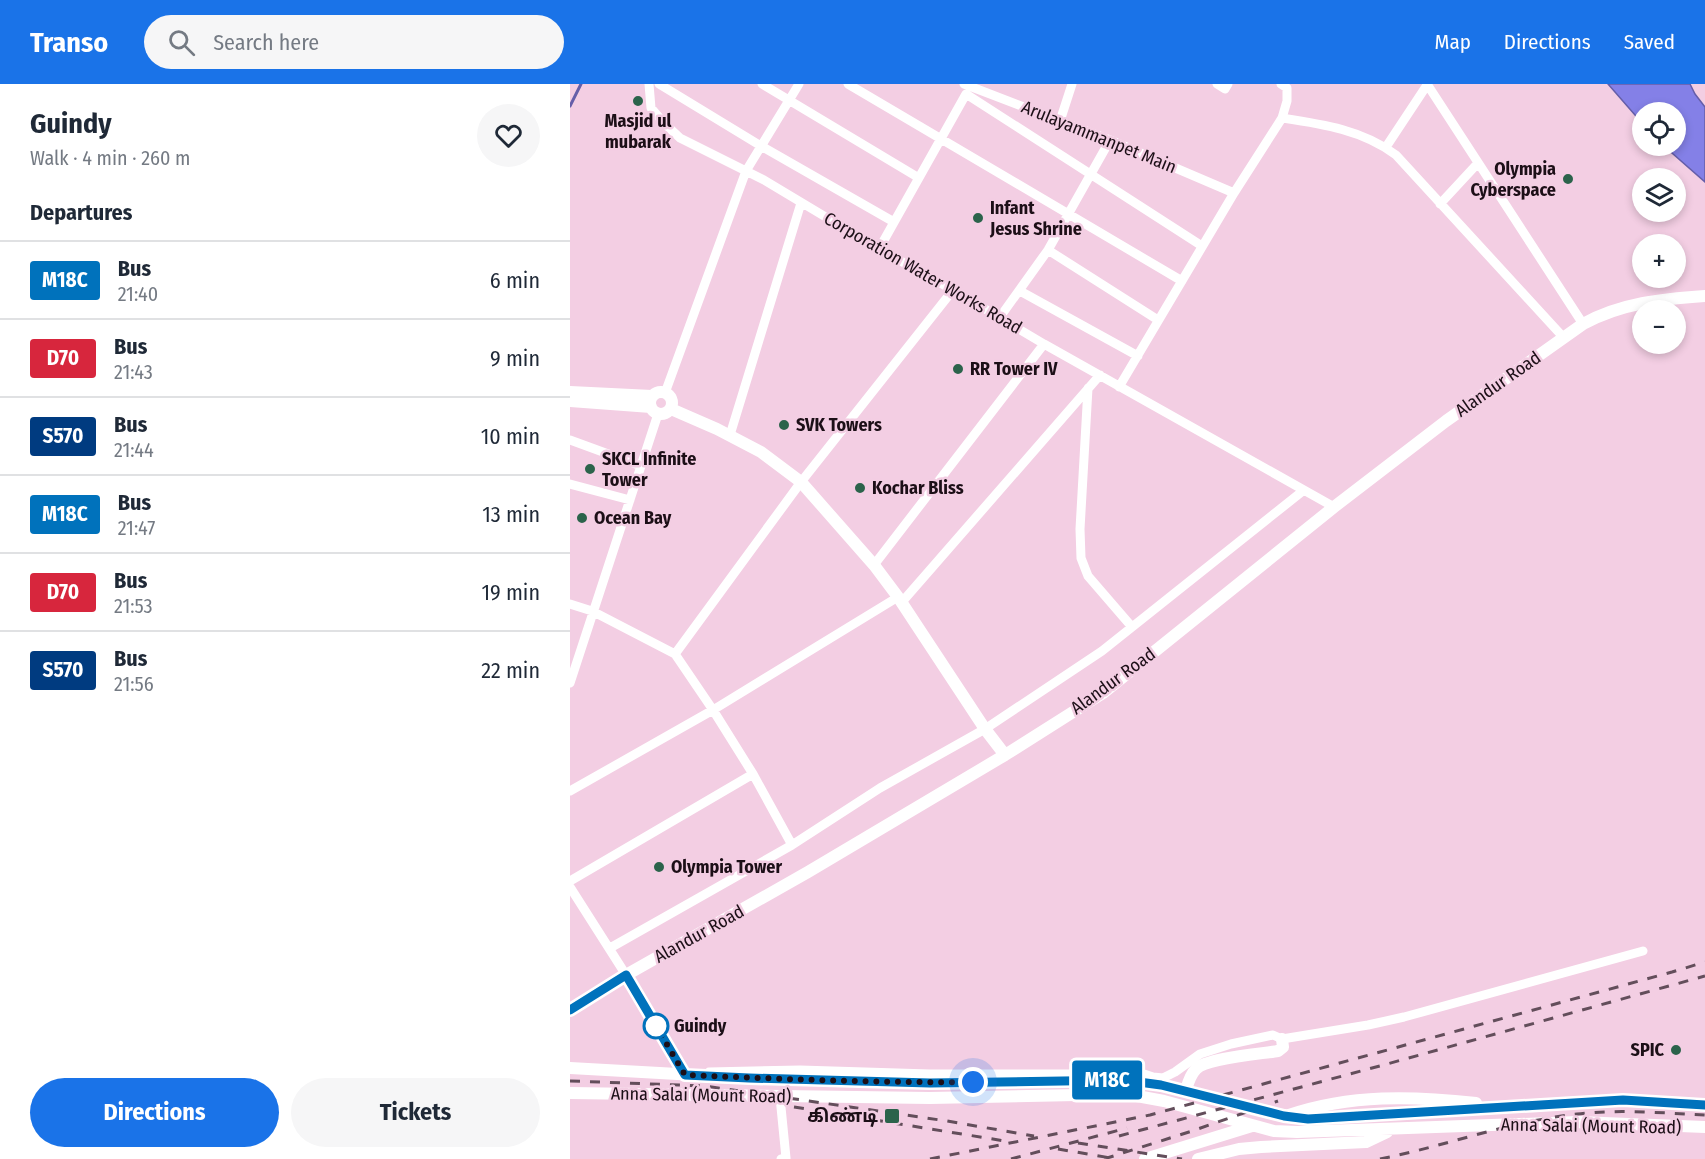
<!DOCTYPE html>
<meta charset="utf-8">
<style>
:root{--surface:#fff;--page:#f6f6f7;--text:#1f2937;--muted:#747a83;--line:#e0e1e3;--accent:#1a73e8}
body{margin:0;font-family:"Fira Sans Condensed","Noto Sans Tamil",sans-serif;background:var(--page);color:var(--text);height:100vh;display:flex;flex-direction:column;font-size:22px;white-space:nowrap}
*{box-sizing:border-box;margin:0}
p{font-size:20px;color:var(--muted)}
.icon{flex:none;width:33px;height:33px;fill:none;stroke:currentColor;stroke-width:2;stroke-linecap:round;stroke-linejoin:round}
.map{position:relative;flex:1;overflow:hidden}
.sheet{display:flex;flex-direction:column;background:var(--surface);width:570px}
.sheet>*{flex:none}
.badge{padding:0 12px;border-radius:4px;font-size:21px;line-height:39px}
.tools{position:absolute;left:1062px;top:18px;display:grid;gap:12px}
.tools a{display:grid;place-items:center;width:54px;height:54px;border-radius:50%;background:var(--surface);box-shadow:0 3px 9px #0003;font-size:30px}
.you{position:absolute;width:30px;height:30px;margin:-15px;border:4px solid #fff;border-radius:50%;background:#1a73e8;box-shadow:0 0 0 9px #1a73e833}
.map>.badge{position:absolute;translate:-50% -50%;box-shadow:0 0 0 3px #fff}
h2{padding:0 30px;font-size:22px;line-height:54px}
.round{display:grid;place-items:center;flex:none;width:63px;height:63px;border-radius:32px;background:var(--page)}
.overview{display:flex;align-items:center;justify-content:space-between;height:102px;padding:0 30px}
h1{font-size:28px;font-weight:700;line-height:45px}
.button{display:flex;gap:12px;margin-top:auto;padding:12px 30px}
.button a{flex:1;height:69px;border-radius:36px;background:var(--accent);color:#fff;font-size:24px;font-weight:700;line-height:69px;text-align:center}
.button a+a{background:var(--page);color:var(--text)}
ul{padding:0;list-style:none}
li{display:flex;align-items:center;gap:18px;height:78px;padding:0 30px;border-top:2px solid var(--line)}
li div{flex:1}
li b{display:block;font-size:22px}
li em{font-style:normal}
li .badge{min-width:66px;font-weight:700;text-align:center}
header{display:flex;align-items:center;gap:36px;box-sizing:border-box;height:84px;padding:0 30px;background:var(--accent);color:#fff}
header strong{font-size:28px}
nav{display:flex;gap:33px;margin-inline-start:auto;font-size:21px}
.search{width:420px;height:54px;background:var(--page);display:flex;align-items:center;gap:15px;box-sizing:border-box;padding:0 21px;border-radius:33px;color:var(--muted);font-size:22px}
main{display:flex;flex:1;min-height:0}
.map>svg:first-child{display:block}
.water{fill:#8480e7;stroke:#655ea9;stroke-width:1.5}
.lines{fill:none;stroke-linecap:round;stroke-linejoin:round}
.stream{stroke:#655ea9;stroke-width:3}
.minor{stroke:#fff;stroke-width:9}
.major{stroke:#fff;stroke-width:12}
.rail{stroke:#634e5b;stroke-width:3;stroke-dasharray:10 10;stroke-linecap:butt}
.line-casing{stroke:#fff;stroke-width:14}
.line{stroke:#0072bc;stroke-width:9}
.walk{stroke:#1c0f17;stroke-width:6;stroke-dasharray:0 10.8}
.poi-dot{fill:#2b634b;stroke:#f3cee3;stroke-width:2}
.stop-dot{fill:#fff;stroke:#0072bc;stroke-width:3}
.labels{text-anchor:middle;stroke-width:5;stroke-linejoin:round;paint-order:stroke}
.poi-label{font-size:18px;font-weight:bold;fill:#1c0f17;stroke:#f3cee3;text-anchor:start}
.street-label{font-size:18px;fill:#1c0f17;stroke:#f3cee3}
.stop-label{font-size:18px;font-weight:bold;fill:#1c0f17;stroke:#f3cee3;text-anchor:start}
</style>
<header>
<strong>Transo</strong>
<div class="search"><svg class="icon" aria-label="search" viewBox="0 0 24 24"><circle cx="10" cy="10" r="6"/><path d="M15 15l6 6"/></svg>Search here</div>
<nav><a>Map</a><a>Directions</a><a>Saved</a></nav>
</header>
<main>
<section class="sheet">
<div class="overview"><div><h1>Guindy</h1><p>Walk · 4 min · 260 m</p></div><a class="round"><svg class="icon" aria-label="heart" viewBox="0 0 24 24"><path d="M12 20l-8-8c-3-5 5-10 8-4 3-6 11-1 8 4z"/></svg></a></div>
<h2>Departures</h2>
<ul>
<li><span class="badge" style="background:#0072bc;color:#fff">M18C</span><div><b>Bus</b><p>21:40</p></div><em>6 min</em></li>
<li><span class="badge" style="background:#d7263d;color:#fff">D70</span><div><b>Bus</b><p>21:43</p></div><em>9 min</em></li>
<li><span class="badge" style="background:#003b80;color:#fff">S570</span><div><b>Bus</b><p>21:44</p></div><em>10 min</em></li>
<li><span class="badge" style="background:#0072bc;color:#fff">M18C</span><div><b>Bus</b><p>21:47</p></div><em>13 min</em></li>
<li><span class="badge" style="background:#d7263d;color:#fff">D70</span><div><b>Bus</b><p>21:53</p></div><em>19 min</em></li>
<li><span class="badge" style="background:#003b80;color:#fff">S570</span><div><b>Bus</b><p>21:56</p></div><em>22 min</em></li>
</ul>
<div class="button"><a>Directions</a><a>Tickets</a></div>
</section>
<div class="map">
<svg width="1135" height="1075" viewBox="0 0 1135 1075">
<rect width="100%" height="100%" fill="#f3cee3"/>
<!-- water -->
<path class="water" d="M1038,0h82l5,10 10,13v75l-41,-36h12v-34h-34v11z"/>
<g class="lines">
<!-- stream -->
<path class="stream" d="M0,22l11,-22"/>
<!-- minor -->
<path class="minor" d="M79,0l2,24 12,14 17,16 84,42 115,69 74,41 91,54 290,163
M89,0l102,62 133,76
M192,0l157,94
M278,0l334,197
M394,0l146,56 124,53
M647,0l8,5 3,-5
M857,0l156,240
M712,34c40,6 81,12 114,37l168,183
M490,37l12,-37
M816,63l41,-62
M870,120l38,-41
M309,165l87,-155 236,152
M478,166l110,70
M450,207l118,65
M430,233l48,-67 62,-110
M549,303l115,-194 48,-75 5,-17v-13l-6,-4
M518,304l-8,141 1,29 7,18 44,51
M95,309l81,-222 53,-87
M160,351l71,-232
M0,356l71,26
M0,400l60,16
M304,481l170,-221
M332,518l198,-227
M0,520l22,7 83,43 38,56 40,64 39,71
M105,570l126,-172 152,-192
M0,599l88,-269
M0,707l143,-81 185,-113
M0,797l183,-107
M0,803l56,88
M40,864l182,-103 88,-57 105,-59 117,-78 202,-161
M139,988l91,-2 130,4h214l9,3 10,1 12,-6 25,-18 31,-10 42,-9 9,4 86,-14 36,-8 239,-66
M210,1013l6,61 -5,1"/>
<!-- major -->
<path class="major" d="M80 319a11 11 0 1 1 22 0a11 11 0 1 1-22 0Z
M0,308l82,4
M0,317l81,6
M101,325l46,20 44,23 40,30 73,83 24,32 87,132 20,26
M56,891l59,100
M0,926l56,-35 182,-103 197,-117 98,-62 231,-186 112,-86 137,-97c38,-21 79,-25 122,-28
M0,984l179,10 181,5 194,-3 38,5 122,31 24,3 315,-19 82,5
M616,1006c2,-7 4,-15 10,-21 11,-11 64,-15 82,-18l5,-4 -1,-8
M0,1009l360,5 196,-4 38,7 110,30 23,1 281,-10 127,5
M719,1031c62,-21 124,-19 187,-12
M575,1075l107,-33
M628,1075l41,-10 22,-2 105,-5 21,-10"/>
<!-- rail -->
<path class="rail" d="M0,997l135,5 242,35 87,15
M224,1023l211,34
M549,1052l268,-72 318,-88
M508,1059l104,16
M488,1065l53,9
M360,1075l220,-44 522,-143 33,-10
M441,1075l116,-31
M534,1075l88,-28 86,-30
M810,1075c66,-13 130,-38 197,-45 42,-5 86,-1 128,1"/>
</g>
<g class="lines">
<!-- line casing -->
<g class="line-casing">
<path id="line" d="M0,926l56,-35 59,100 64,3 181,5 194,-3 37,5 123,31 24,3 315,-19 82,5"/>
</g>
<!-- line -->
<use href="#line" class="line"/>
<!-- walk -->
<path class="walk" d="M86,942l29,49c96,4 192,8 288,7"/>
</g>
<!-- markers -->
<g class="poi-dot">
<circle cx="68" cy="17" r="6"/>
<circle cx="998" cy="95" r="6"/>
<circle cx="408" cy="134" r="6"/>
<circle cx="388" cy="285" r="6"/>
<circle cx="214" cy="341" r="6"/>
<circle cx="20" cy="385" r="6"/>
<circle cx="290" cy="404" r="6"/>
<circle cx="12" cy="434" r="6"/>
<circle cx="89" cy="783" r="6"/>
<circle cx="1106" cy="966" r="6"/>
<rect x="314" y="1024" width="16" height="16" rx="3"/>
</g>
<circle class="stop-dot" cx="86" cy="942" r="12"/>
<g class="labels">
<!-- poi labels -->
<g class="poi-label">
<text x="68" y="43" text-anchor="middle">Masjid ul<tspan x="68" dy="21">mubarak</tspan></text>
<text x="986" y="91" text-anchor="end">Olympia<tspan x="986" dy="21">Cyberspace</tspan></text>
<text x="420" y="130">Infant<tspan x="420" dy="21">Jesus Shrine</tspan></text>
<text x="400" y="291">RR Tower IV</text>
<text x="226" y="347">SVK Towers</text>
<text x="32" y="381">SKCL Infinite<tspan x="32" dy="21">Tower</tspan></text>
<text x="302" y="410">Kochar Bliss</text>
<text x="24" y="440">Ocean Bay</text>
<text x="101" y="789">Olympia Tower</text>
<text x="1094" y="972" text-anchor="end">SPIC</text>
<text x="308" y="1038" text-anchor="end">கிண்டி</text>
</g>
<!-- street labels -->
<g class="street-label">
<text transform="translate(529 53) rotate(22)" y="6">Arulayammanpet Main</text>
<text transform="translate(353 189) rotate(30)" y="6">Corporation Water Works Road</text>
<text transform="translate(928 300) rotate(-35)" y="6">Alandur Road</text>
<text transform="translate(543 597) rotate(-36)" y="6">Alandur Road</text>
<text transform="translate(129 850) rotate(-29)" y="6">Alandur Road</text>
<text transform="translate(131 1011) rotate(1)" y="6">Anna Salai (Mount Road)</text>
<text transform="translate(1021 1042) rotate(1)" y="6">Anna Salai (Mount Road)</text>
</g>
<!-- stop labels -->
<g class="stop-label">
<text x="104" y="948">Guindy</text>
</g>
</g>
</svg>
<div class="tools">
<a><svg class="icon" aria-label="locate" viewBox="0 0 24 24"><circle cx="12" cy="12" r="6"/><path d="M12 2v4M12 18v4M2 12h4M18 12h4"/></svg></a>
<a><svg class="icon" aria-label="layers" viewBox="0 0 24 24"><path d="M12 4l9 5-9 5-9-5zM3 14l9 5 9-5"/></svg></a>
<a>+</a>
<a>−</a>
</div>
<div class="you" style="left:403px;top:998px"></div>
<b class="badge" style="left:537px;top:996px;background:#0072bc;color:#fff">M18C</b>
</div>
</main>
